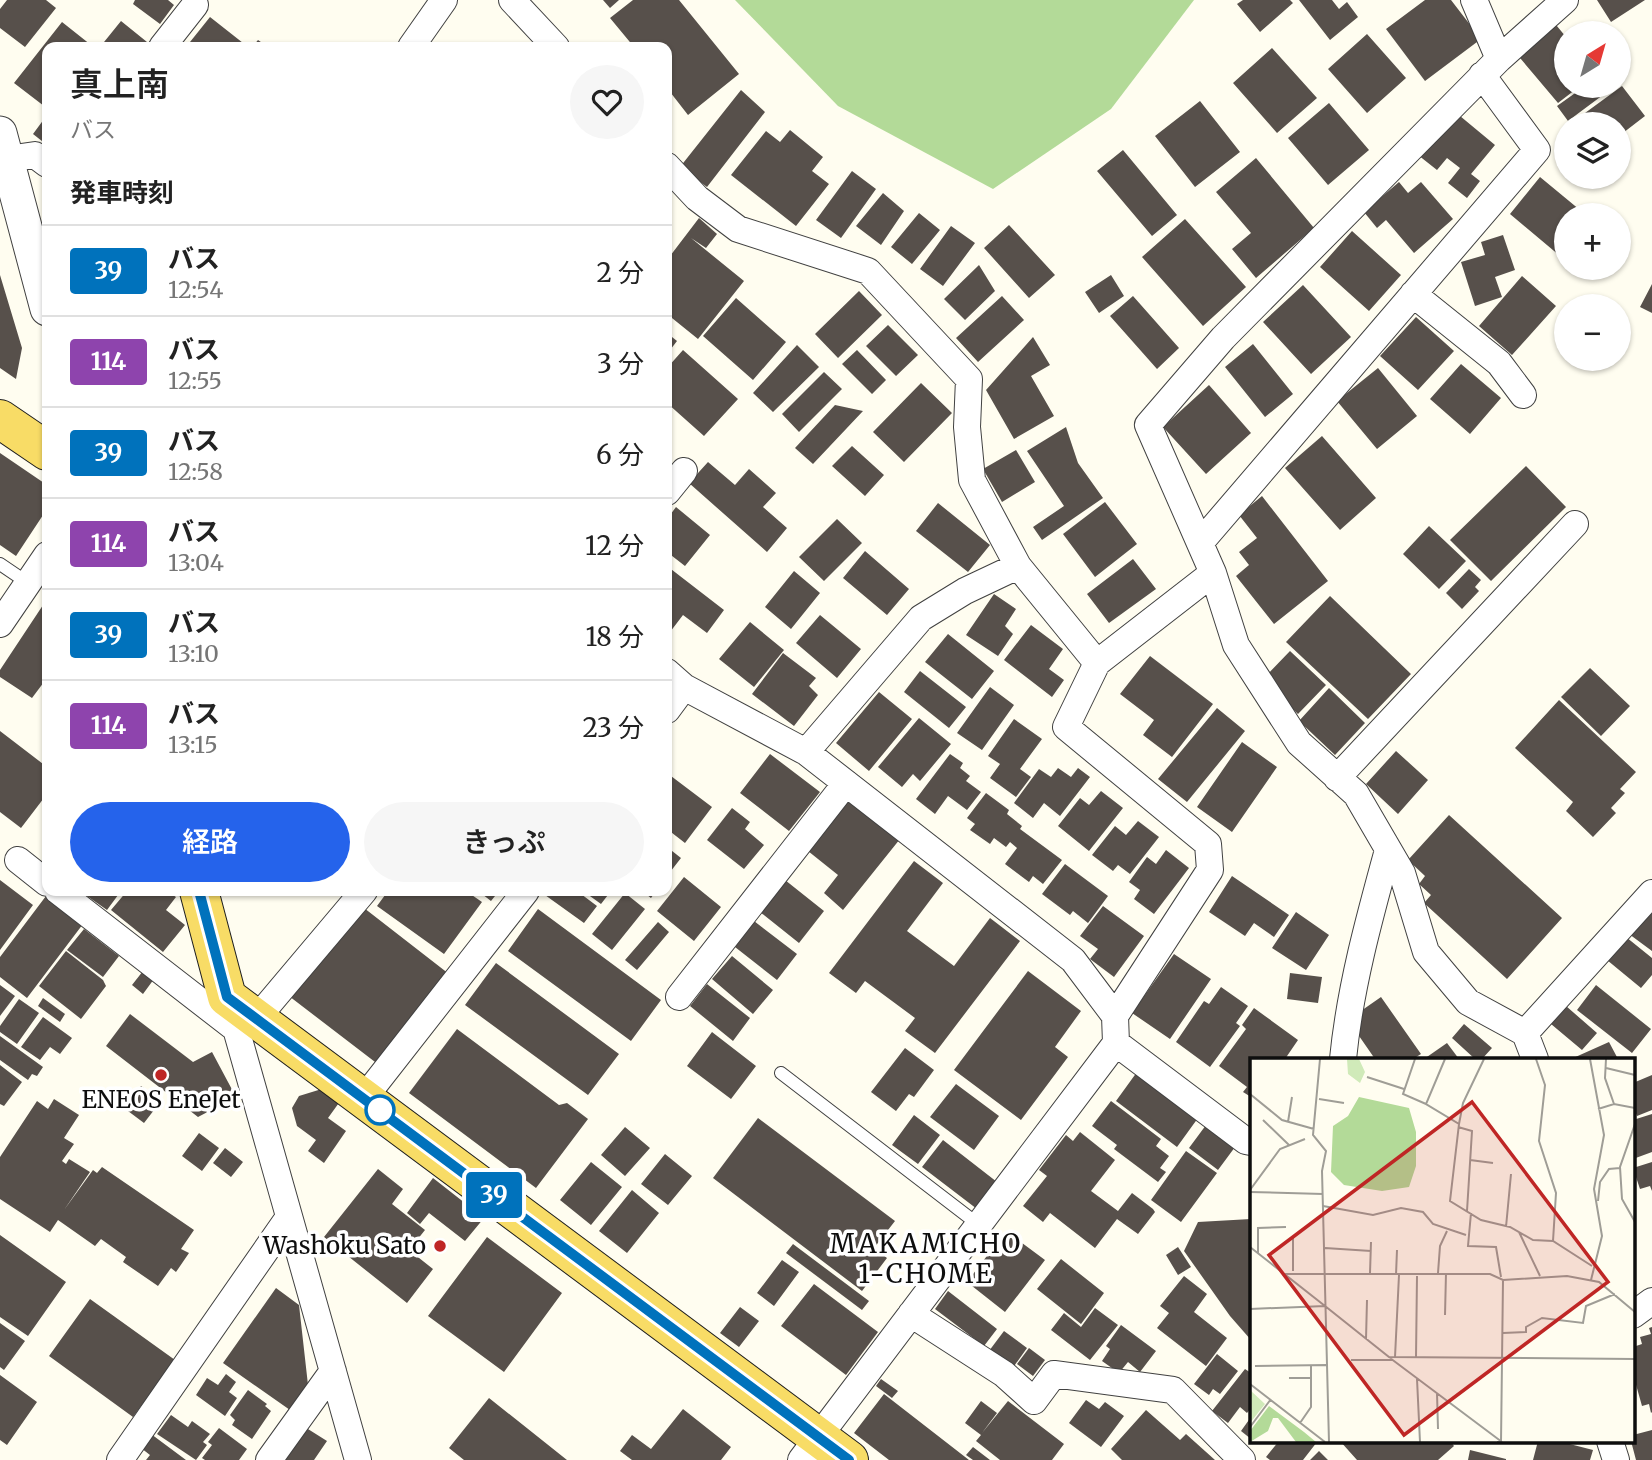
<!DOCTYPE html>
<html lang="ja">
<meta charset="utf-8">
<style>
:root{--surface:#fff;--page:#f6f6f6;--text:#222;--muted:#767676;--line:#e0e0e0;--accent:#2563eb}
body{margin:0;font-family:Merriweather,"Noto Sans JP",serif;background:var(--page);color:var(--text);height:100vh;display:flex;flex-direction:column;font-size:26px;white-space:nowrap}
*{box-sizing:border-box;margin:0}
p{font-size:23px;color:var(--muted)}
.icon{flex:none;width:38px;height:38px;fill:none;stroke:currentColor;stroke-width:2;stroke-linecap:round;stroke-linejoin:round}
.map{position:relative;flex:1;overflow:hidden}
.sheet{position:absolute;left:42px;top:42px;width:630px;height:854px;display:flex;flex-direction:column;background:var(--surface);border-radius:14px;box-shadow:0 2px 5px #0004}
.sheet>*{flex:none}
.badge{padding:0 14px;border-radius:5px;font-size:24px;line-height:46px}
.needle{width:46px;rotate:37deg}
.fabs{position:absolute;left:1554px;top:21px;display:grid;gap:14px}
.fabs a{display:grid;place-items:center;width:77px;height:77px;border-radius:50%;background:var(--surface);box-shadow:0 2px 5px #0004;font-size:35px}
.map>.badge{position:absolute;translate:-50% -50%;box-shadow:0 0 0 4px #fff}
h2{padding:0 28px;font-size:26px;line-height:63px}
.round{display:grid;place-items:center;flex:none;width:74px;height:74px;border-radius:37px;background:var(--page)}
.summary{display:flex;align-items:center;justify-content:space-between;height:119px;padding:0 28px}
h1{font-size:33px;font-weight:600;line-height:52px}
.button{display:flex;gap:14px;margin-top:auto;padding:14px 28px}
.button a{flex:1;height:80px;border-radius:42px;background:var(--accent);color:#fff;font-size:28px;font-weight:600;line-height:80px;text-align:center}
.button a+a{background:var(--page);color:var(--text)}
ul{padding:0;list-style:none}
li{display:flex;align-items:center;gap:21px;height:91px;padding:0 28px;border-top:2px solid var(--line)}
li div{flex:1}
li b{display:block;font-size:26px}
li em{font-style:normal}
li .badge{min-width:77px;font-weight:700;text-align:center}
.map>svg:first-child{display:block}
.forest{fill:#b3da98}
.building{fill:#57504b}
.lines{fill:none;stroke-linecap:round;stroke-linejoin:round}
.service-casing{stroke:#414141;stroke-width:14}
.minor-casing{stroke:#414141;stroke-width:28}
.tertiary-casing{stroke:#414141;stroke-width:35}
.primary-casing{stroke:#1f1f1f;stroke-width:40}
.service{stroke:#fff;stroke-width:12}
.minor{stroke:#fff;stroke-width:26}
.tertiary{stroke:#fff;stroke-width:33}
.primary{stroke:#f8dc66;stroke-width:38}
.line-casing{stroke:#fff;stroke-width:16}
.line{stroke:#0072bc;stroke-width:10}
.poi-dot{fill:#bf2625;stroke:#fff;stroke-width:2.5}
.stop-dot{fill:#fff;stroke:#0072bc;stroke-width:3.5}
.labels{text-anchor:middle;stroke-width:7;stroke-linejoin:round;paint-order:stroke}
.poi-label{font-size:24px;fill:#0e0e0e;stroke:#fff}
.neighbourhood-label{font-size:26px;letter-spacing:2px;fill:#0e0e0e;stroke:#fff}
.inset-road{fill:none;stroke:#9f9d96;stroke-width:2}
.view{fill:#bf2625;fill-opacity:0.15;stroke:#bf2625;stroke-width:3.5}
.inset-edge{fill:none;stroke:#0e0e0e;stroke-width:3.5}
</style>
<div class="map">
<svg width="1652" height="1460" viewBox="0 0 1652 1460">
<rect width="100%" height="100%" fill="#fffdf0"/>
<!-- forest -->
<path class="forest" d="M735,0h459l-83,109 -118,80 -155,-83z"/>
<!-- building -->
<path class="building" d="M7,0h39l10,8 -31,39 -25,-19v-19z
M135,0h33l6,5 -14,19 -27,-20z
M603,0h16l-9,8z
M633,0h46l60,74 -51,41 -21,-27v-41h-33l-24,-29z
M1243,0h47l3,3 -33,29 -23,-28z
M1299,0h33l7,9 8,-7 11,15 -28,23z
M1425,0h26l30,39 -56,42 -39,-52z
M1597,0h48l-34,22z
M210,17l33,26 -3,4h-54z
M1552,20l14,17v49h14l-22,17 -43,-51z
M121,21l26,21 -4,5h-43z
M62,22l29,23 -44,2v55l-3,4 -30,-23z
M1367,34l39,44 -39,35 -39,-44z
M258,40l10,7h-16z
M1272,48l45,50 -40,35 -44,-50z
M1585,86h30l-47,35 -11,-15z
M1622,86l23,30 -26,20v-12h-26l-8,-11z
M741,90l24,22 -58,75 -27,-20z
M1200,101l40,51 -45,35 -40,-51z
M1329,103l40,47 -41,35 -40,-47z
M1454,111l41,34 -24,29 9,7 -13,17 -19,-15 12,-15 -13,-10 -10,12 -19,-15z
M47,115v30l-14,-11z
M790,130l33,27 -11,14 17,13 -33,42 -65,-51 35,-44 14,11z
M1123,150l54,65 -25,21 -55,-65z
M1256,158l58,70 -58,50 -24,-29 19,-16 -35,-41z
M852,171l24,18 -35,49 -25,-18z
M1540,177l46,38h-20v46l-56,-47z
M1399,182l9,11 13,-11 32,37 -39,34 -28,-33 -9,8 -13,-16z
M883,193l21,18 -23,34 -25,-19z
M919,213l21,17 -28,34 -21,-17z
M699,218l18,16 -11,14 -15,-10 53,43 -46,58 -31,-25v-54z
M1185,219l61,68 -43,39 -61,-69z
M1009,225l46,50 -26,23 -45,-50z
M951,226l24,17 -32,43 -23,-17z
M1352,231l49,44 -32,36 -49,-44z
M1503,235l12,35 -20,7 7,20 -27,9 -14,-44 24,-7 -4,-13z
M979,265l16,26 -30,29 -21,-21z
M0,275l22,73 -6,31 -16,-11z
M1111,275l13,21 -25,17 -14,-21z
M1522,276l34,30 -44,49 -33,-29z
M1652,284v29l-12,-6z
M1303,285l48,52 -40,37 -48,-52z
M859,291l23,24 -44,43 -23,-24z
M1002,296l22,24 -46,42 -22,-24z
M1133,296l46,52 -22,21 -47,-53z
M736,298l50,44 -33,38 -50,-44z
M1416,317l38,34 -36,39 -38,-34z
M888,325l30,30 -22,21 -30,-30z
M667,333l10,8 -10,13z
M1033,337l17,28 -19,11 23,40 -40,23 -28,-49z
M1253,344l40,50 -28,23 -40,-50z
M797,345l22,22 -46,45 -20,-19z
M683,350l55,49 -34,37 -37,-33v-35z
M857,350l29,30 -14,14 -30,-30z
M1461,364l40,34 -31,36 -40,-35z
M1378,368l39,48 -40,33 -40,-48z
M824,372l18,17 -43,43 -17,-18z
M921,383l31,30 -48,49 -31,-30z
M1209,385l42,48 -45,41 -43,-47z
M835,405l28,6 -50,53 -18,-16z
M1066,427l12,36 25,35 -61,42 -9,-13 31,-21 -37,-55z
M1322,436l54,62 -36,32 -55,-62z
M852,446l32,29 -19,21 -33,-30z
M1016,450l19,32 -33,20 -19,-33z
M0,453l47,32v24l-31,47 -16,-11z
M708,462l27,23 14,-16 27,24 -13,14 24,21 -20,24 -78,-69z
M1526,466l40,41 -75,74 -41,-41z
M1262,496l66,85 -54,43 -38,-48 13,-11 -10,-13 18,-14 -18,-23z
M1105,502l32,42 -42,33 -32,-43z
M938,503l52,42 -22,27 -52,-41z
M676,507l34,28 -25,31 -18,-14v-33z
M837,519l25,24 -38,38 -25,-24z
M1429,526l37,35 -27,28 -36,-35z
M865,551l44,38 -22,26 -44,-37z
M1133,559l23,30 -47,34 -22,-29z
M667,566l57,44 -17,23 -24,-18 -16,21z
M1469,569l12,11 -6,7 4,4 -17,18 -16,-16z
M794,571l26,22 -29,36 -26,-22z
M994,594l22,15 -11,17 8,8 -15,22 -32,-21z
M1330,596l81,78 -43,45 -82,-77z
M47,599v79l-15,20 -32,-21v-7z
M820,615l41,34 -24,29 -41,-35z
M750,622l34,28 -30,37 -35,-28z
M1031,625l32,24 -14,20 15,11 -12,17 -48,-37z
M948,634l46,37 -22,28 -47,-37z
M1290,651l36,34 -28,29 -36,-34z
M783,653l33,25 -7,8 9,9 -24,31 -42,-32z
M1150,656l63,48 -41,53 -29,-22 11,-15 -34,-26z
M1590,668l40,38 -29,30 -40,-39z
M920,671l46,36 -17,21 -45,-36z
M990,687l24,18 -32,45 -25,-17z
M1329,688l36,35 -30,32 -36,-34z
M879,692l33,27 -43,52 -33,-28z
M1559,700l77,72 -16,17 5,4 -14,15 5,5 -23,24 -27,-26 7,-9 -58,-54z
M1217,708l28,23 -58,71 -29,-23z
M919,718l32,26 -31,37 -7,-7 -11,13 -24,-20z
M1014,719l28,20 -22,30 11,8 -15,20 -26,-19 10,-14 -12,-8z
M0,731l47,36v27l-26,34 -21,-16z
M1242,742l35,25 -45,65 -35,-25z
M1396,751l32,29 -30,34 -32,-30z
M770,754l50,38 -31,39 -49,-38z
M950,754l13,9 -3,5 10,8 -4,5 15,11 -14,18 -19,-14 -13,18 -19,-15z
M1058,768l13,9 7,-9 12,9 -30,39 -16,-13 -11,15 -19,-15 25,-34 12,8z
M667,773l45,34 -27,36 -18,-14z
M1101,791l22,17 -34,43 -31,-25 22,-28 9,7z
M986,793l23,17 -2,4 15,12 -2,3 42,31 -19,24 -10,-8 -4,6 -24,-18 12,-16 -7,-6 -4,5 -12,-9 -4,6 -20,-14 5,-6 -8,-6z
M845,795l55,44 -57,71 -19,-17 14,-18 -35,-28z
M732,808l18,14 -5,7 19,16 -20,24 -37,-29z
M1449,815l113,103 -55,61 -83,-76 7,-8 -12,-11 6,-8 -17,-16z
M1138,821l21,16 -29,37 -12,-9 -5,6 -21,-16 23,-29 11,9z
M667,847l14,11 -14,18z
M1166,850l23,18 -35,46 -20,-15 6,-9 -11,-8 18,-25 9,7z
M914,861l29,22 -36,48 47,35 36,-48 30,23 -85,112 -30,-22 10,-13 -50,-37 -9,12 -27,-20z
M1065,864l43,32 -20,27 -15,-12 -3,4 -28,-21z
M1232,876l57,39 -15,22 -20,-14 -9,13 -36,-24z
M684,877l37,30 -27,34 -37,-30z
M0,880l33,25 -33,45z
M785,880l39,31 -25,32 -39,-31z
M80,891h41l-14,19z
M127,891h40l9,6 -10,13 19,15 -22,27 -52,-42z
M388,891h78l16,11 -38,52 -67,-48z
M478,891h21l-8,10z
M548,891h29l20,15 -13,17 -39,-28z
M583,891h28l-10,13z
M642,891h14l-5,7z
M625,893l20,16 -33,41 -20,-16z
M46,896l37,28 -56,74 -27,-21v-20z
M355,901l94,73 -70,91 -94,-72z
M1103,906l41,30 -30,41 -24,-18 8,-10 -18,-13z
M538,909l123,91 -30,41 -123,-90z
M1652,909v42l-23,-17z
M1296,912l33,23 -23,35 -34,-22z
M754,921l43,33 -20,26 -42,-33z
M658,922l11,10 -32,38 -12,-10z
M84,929l35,27 -16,21 -36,-27z
M1626,937l26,21v17l-11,13 -34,-28z
M66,951l37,29 3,6 -25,33 -42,-33z
M1174,954l37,25 -41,60 -38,-26z
M732,956l41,34 -20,24 -41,-35z
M496,963l123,91 -31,41 -123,-90z
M143,971l11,8 -11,15 -11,-9z
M1028,971l53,40 -26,36 13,10 -47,63 -67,-50z
M1290,973l32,4 -4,26 -31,-4z
M707,984l43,34 -17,23 -43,-35z
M0,985l15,11 -15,20z
M1596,985l55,44 -19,24 -55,-43z
M1221,987l27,19 -12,17 4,3 -30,41 -34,-25 28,-41 5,3z
M1381,997l40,57 -8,5h-38l-27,-39z
M43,998l22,16 -5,8 -22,-16z
M19,999l20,14 -22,31 -17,-12v-6z
M1566,1006l31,27 -15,17 -31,-26z
M1254,1008l44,32 -13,19h-34v38l-8,-5 4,-5 -28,-21 27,-37 -4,-4z
M130,1014l63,48 19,-10 24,45 -38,20 -92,-71z
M43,1017l29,21 -12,16 -10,-7 -10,13 -19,-13z
M1464,1024l28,24 -10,11h-7l-23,-21z
M457,1029l102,76 8,-2 21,16 -52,69 -127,-95z
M712,1032l44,34 -25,33 -44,-33z
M0,1036l43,31 -6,9 -5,-2 -4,6 -28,-20z
M1609,1042l9,17h-47z
M1447,1043l12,16h-35z
M905,1048l29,22 -20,27 -5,-3 -13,17 -25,-19z
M0,1065l22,17 -18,24 -4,-2z
M1137,1072l61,46 -21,29 -61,-46z
M1652,1075v35l-15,6 -4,-10v-23z
M956,1084l43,32 -25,34 -44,-33z
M141,1086l20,15 -17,22 -20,-15z
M325,1088l16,12 -13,18 18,13 -22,32 -16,-12 8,-11 -19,-14 -5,-18 7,-12z
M54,1099l25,16 -15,23 10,6 -12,17 4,3 3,-5 21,13 -26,38 29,-40 4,3 5,-6 92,63 -13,19 8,4 -13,19 -5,-4 -13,18 -35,-24 3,-5 -25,-18 -6,7 -37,-26 -8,12 -50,-33v-42l37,-56 11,8z
M1111,1101l50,38 -5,7 13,10 -9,12 6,4 -8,10 -44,-33 3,-4 -25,-19z
M1652,1114v38l-19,7v-39z
M914,1115l26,20 -22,29 -26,-19z
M758,1118l137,103 -21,27 13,10 -25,33 -149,-113z
M1209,1121l29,22 -20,27 -29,-22z
M625,1127l25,21 -25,28 -24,-21z
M1080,1132l35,28 -24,31 27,20 14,-18 21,16 2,3 -17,22 -21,-15 -22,29 -45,-35 -7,9 -20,-16 24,-30 -8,-6 27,-35 7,6z
M199,1133l20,15 -17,23 -20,-15z
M943,1140l54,42 -20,27 -55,-42z
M225,1148l18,14 -12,15 -18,-14z
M1186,1151l31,22 -36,49 -30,-22z
M665,1154l27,22 -24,29 -27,-21z
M591,1162l31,25 -31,38 -31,-25z
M1652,1162v29l-2,-5 -10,3 -7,-21z
M378,1169l25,20 -11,15 33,26 -16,20 24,19 -26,34 -83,-66z
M433,1178l51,40 -19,23 -36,-28 -9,11 -13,-11z
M632,1190l27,23 -32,40 -28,-22z
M1251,1219v121l-21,-24 -46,-65 14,-29z
M1006,1231l39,29 -40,52 -38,-30z
M0,1235l66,47 -38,54 -28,-19z
M487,1237l75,56 -58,79 -76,-56z
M793,1244l76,57 -7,9 -76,-57z
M1178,1247l13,20 -13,8 -12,-20z
M1061,1259l43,34 -23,31 -44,-35z
M782,1260l17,12 -25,34 -17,-13z
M1184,1276l23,18 -13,18 33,26 -21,28 -49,-38 12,-15 -9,-7z
M814,1284l64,48 -32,43 -65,-49z
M276,1288l23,17 9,80 -18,25 -67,-47z
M948,1291l49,38 -13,17 -49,-37z
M90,1299l85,61 -42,57 -84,-61z
M740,1307l19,14 -20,26 -19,-14z
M1095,1308l23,17 -28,35 -39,-30 13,-17 17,14z
M0,1323l25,18 -21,29 -4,-3z
M1121,1325l35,26 -16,21 -12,-10 -9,11 -17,-12 8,-12 -4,-3z
M1652,1327v85l-1,1 -2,-9 -7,2 -9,-32v-27l9,-3 -2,-7 11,-3 -2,-6z
M1004,1331l23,17 -15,21 -23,-18z
M1029,1348l16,12 -12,16 -16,-12z
M1217,1354l21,17 -18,23 -7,-5 -4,6 -15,-11z
M1245,1369l6,4v35l-4,5 -7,-6 -12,16 -16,-12z
M226,1374l10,8 -7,10 8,6 -12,18 -29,-21 11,-17 11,7z
M0,1375l37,27 -30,43 -7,-5z
M881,1379l17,12 -6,7 -16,-12z
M248,1390l19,14 -2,2 6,5 -19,28 -20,-14 3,-5 -5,-5z
M884,1394l85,66h-80l-35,-27z
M489,1398l78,62h-103l-15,-12z
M1086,1400l13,9 6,-7 19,14 -23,31 -32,-24z
M981,1401l16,12 -15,20 26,-32 56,43 -12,16h-52l-24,-19 5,-6 -16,-12z
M683,1409l48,38 -10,13h-89l-12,-9 12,-16 19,14z
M1146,1410l34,30 6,-6 29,26h-93l-11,-11z
M171,1415l17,12 4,-6 18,13 -7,8 4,3 -11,15 -39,-26z
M1251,1417v22l-10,-8z
M300,1424l27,17 -13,19h-37z
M219,1428l28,21 -8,11h-34l-3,-2 10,-13 -4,-3z
M1652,1430v30h-16l-5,-19 2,-6z
M151,1434l35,26h-40l4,-5 -9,-7z
M1279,1441h36l2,1 -14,18h-33l-4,-3z
M1340,1441h110l4,5 -16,14h-81z
M1538,1441h20l35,9 -3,10h-57z
M973,1447l17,13h-17l-7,-5z
M1470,1450l36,9v1h-38z
M1319,1451l9,9h-18z"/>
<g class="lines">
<!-- service casing -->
<g class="service-casing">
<path id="service" d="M0,564l28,19
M781,1073l198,152"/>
</g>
<!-- minor casing -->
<g class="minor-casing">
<path id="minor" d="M512,0l44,47
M1474,0l25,59 -276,279 -75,87 65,148 23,72 63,98 57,51 46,79 24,79 42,50 57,31 10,26
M162,47l33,-42
M411,47l33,-47
M1499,59l66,-59
M7,159l28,-4 12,9
M667,166l30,32 41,31 130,42 101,108 -2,48 5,53 46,86 79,97
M1413,294l86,69 24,32
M667,492l17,-21
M1200,543l337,-393 -55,-75
M0,624l47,-69
M667,672l17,15 122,65 267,208 42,56 1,27 -315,417
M667,710l17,-23
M806,752l115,-134 44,-27 53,-25
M1337,778l238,-254
M18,860l29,23
M58,891l178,138
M227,997l131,463
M679,997l167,-214
M1115,1016l95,-146 -2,-26 -142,-117 31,-64 116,-90
M256,1019l108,-128
M1525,1033l127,-140
M1116,1043l130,98 5,1
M1343,1059c7,-71 26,-140 45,-209
M364,1098l162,-207
M911,1314l93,60 30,27 20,-27 119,16 69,70
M1633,1315l19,-14
M1610,1441l6,19
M120,1460l169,-243
M269,1460l64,-89"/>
</g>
<!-- tertiary casing -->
<g class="tertiary-casing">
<path id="tertiary" d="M0,133l47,176"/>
</g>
<!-- primary casing -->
<g class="primary-casing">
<path id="primary" d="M0,419l47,32
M199,891l28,106 622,463"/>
</g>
<!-- service -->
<use href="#service" class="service"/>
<!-- minor -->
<use href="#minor" class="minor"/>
<!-- tertiary -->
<use href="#tertiary" class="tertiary"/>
<!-- primary -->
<use href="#primary" class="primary"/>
</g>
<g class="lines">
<!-- line casing -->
<g class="line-casing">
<path id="line" d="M199,891l28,106 622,463"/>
</g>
<!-- line -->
<use href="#line" class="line"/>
</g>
<!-- markers -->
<g class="poi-dot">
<circle cx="161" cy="1075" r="7"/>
<circle cx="440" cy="1246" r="7"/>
</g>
<circle class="stop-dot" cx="380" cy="1110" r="14"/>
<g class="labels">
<!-- poi labels -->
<g class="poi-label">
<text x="161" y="1108">ENEOS EneJet</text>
<text x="426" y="1254" text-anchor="end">Washoku Sato</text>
</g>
<!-- neighbourhood labels -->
<g class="neighbourhood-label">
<text x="926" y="1253">MAKAMICHO<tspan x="926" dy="30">1-CHOME</tspan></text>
</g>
</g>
<!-- overview -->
<g transform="translate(1250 1058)">
<rect width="385" height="385" fill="#fffdf0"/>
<path d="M97,1h12l6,13 -5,11 -12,-9zM0,332l15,14 -15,19z" fill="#d0eab9"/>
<path d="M109,39l50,11 7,24v34l-7,21 -27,4 -38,-6 -13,-13 2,-46 15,-10zM19,348l35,26 12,10h-20l-18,-24h-5l-5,13 -18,11v-11z" fill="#b3da98"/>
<path class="inset-road" d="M70,1l-7,76 13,16 -4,20 7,271M165,1l-12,35 23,10M195,1l-19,45 33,20 -9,77 31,19 29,7 23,13 20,1 39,25M286,1l9,26 -6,56 17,52 -3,48M340,1l14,76 -10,54 8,47 -11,44M356,1l-1,19 9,26M356,10l29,7M117,19l37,12M0,36l32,26 32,9M69,41l25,4M348,51l16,-5 21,4M13,62l26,25M38,64l4,-25M209,66l4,-21 21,-44M385,66l-15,43 2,32 13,23M208,69l14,4 -5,80M220,102l23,3M0,132l30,-41 25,-10M0,134l73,2M348,143l2,-19 9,-13 11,-1M73,148l50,9 28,-7 22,4 10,12 33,11M221,155l-3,33 28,1 5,30M256,169l5,-53M269,174l21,44M0,189l75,59M75,190l46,3M8,195v-25l28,-1M43,213v-33M120,215l1,-31M188,215l2,-27 7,-15M35,216h205l13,6 64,-4 32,6 36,30M146,217l1,-25M0,251l75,-3 64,51 246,2M195,257l1,-42M253,275l23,-1v-5l16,-9 41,5 3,-17 29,-12M116,281l1,-39M145,299l4,-82M166,299l1,-81M140,300l112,84M101,302h42M5,308l73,-1M39,320h22M167,321l3,63M0,326l75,58M187,335l1,36M50,365l11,-16v-42M0,369l21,-28M247,384h4l2,-162"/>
<path class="view" d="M222,44l136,180 -204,153 -135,-180z"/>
<rect width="385" height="385" class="inset-edge"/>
</g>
</svg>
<div class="fabs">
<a><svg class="needle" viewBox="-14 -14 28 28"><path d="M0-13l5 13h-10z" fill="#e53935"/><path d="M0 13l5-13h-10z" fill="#767676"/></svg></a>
<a><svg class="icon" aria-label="layers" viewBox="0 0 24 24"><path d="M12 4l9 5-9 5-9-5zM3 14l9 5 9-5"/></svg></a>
<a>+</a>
<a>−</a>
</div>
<b class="badge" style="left:494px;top:1195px;background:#0072bc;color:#fff">39</b>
<section class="sheet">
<div class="summary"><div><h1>真上南</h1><p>バス</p></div><a class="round"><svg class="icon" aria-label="heart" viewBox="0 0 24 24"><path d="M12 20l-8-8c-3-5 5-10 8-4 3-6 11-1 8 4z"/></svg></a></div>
<h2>発車時刻</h2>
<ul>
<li><span class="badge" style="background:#0072bc;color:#fff">39</span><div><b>バス</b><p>12:54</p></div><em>2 分</em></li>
<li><span class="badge" style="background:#8e44ad;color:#fff">114</span><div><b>バス</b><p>12:55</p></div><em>3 分</em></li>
<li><span class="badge" style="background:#0072bc;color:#fff">39</span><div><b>バス</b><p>12:58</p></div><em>6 分</em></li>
<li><span class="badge" style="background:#8e44ad;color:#fff">114</span><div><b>バス</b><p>13:04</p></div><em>12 分</em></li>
<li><span class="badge" style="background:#0072bc;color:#fff">39</span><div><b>バス</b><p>13:10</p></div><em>18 分</em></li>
<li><span class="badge" style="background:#8e44ad;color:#fff">114</span><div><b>バス</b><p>13:15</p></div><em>23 分</em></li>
</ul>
<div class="button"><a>経路</a><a>きっぷ</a></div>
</section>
</div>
